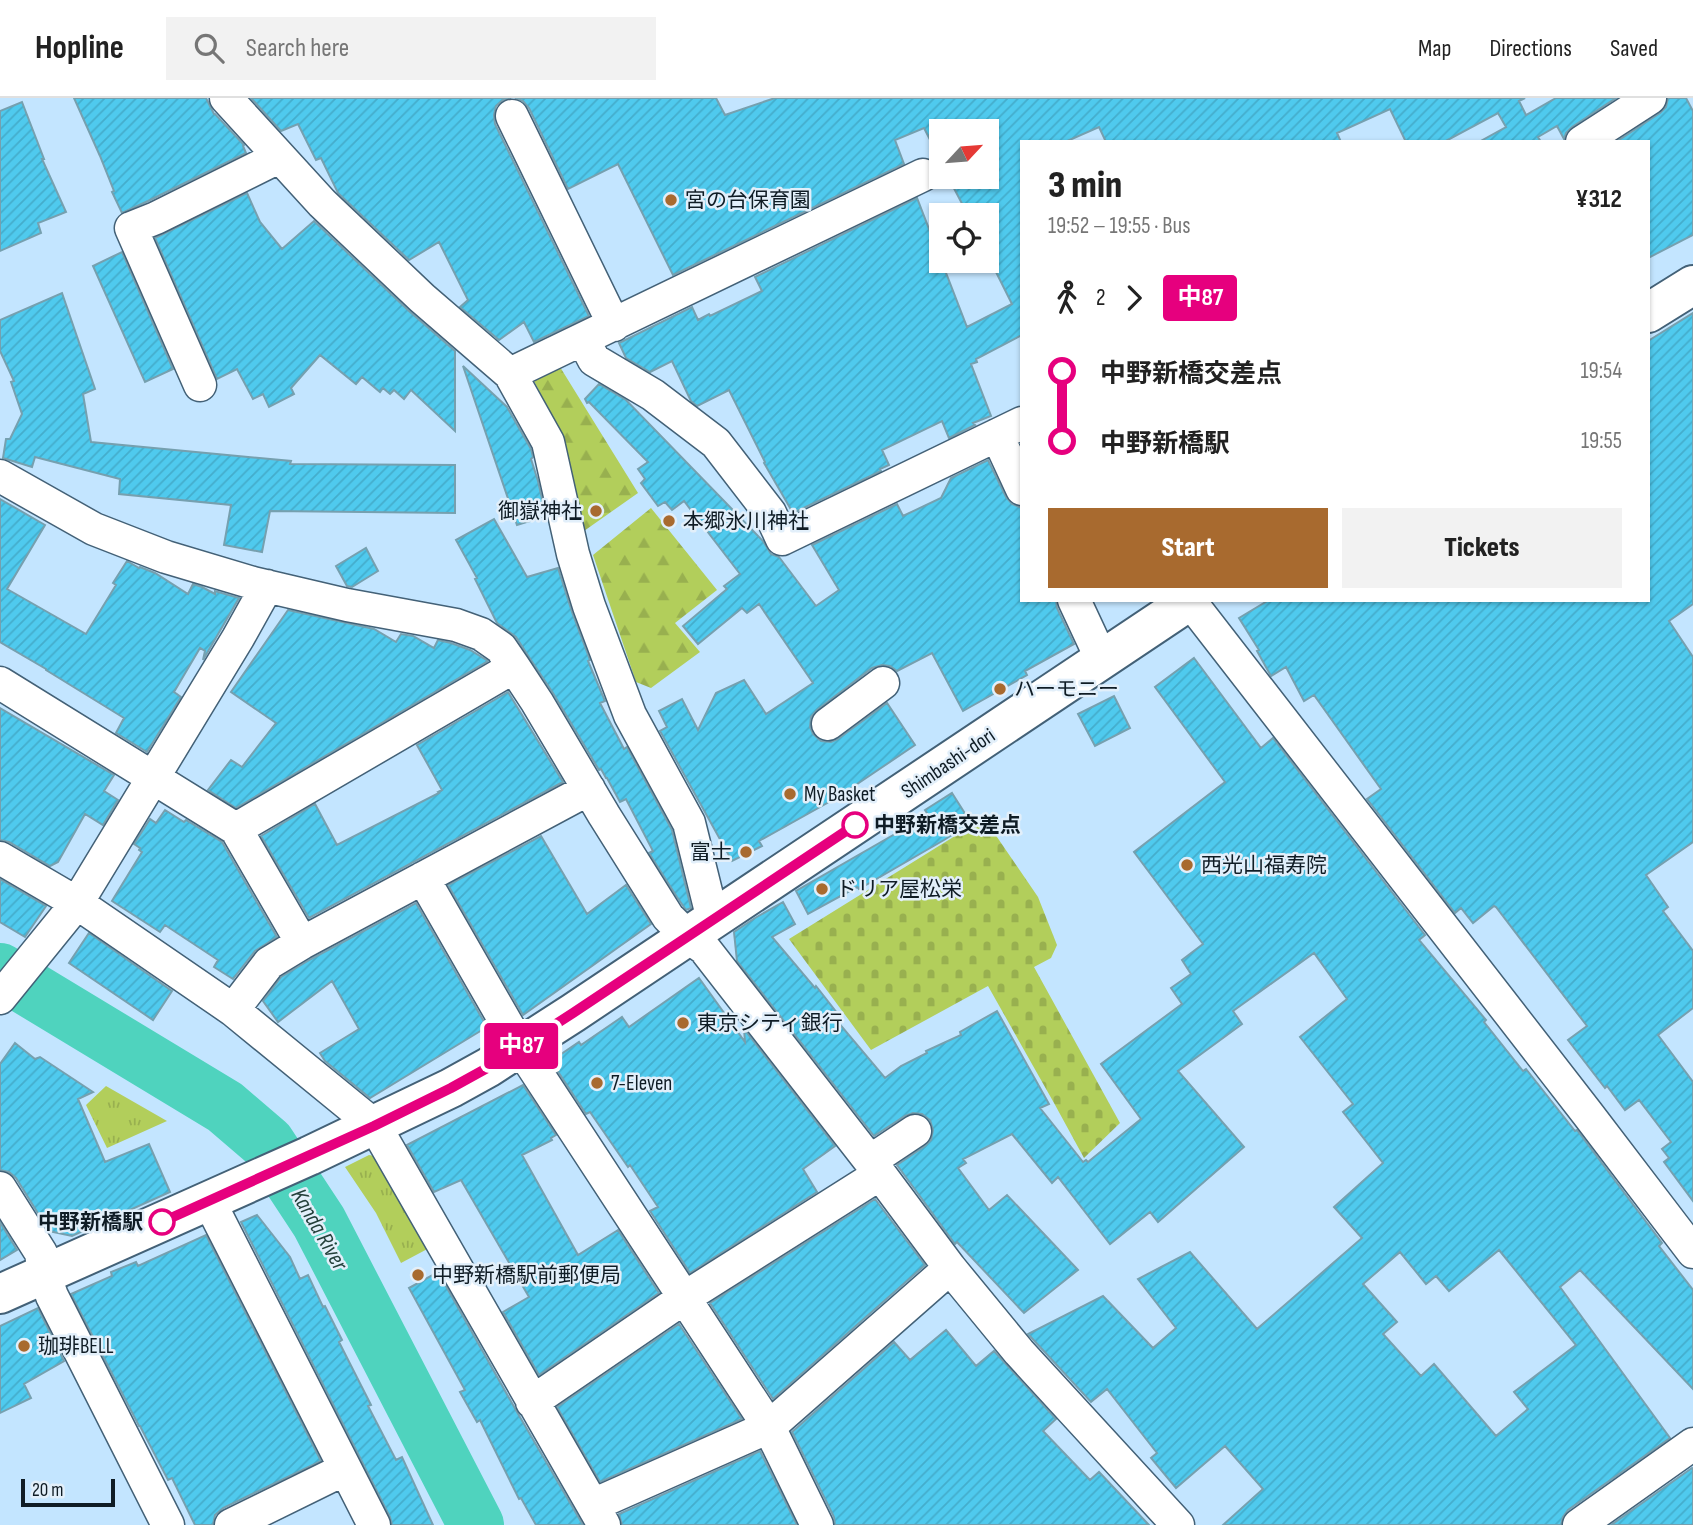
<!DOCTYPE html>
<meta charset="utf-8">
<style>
:root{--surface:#fff;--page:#f2f2f2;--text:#222;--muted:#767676;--line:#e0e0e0;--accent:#a86a2f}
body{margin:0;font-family:"Sofia Sans Condensed","Noto Sans JP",sans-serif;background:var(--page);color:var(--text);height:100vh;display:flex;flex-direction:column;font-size:26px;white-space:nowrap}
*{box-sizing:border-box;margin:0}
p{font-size:23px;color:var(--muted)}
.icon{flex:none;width:38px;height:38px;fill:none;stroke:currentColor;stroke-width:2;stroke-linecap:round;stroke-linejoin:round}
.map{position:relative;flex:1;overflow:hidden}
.panel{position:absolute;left:1020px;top:42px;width:630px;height:462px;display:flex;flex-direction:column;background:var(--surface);border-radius:0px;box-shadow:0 2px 5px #0004}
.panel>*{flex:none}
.badge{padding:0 14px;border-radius:5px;font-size:24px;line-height:46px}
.needle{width:46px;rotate:64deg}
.buttons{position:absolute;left:929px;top:21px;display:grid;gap:14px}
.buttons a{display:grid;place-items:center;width:70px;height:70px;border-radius:0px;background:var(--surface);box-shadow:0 2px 5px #0004;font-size:35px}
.scale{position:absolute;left:21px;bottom:18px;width:94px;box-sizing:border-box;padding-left:7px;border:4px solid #0f1c25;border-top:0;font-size:19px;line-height:24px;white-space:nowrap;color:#0f1c25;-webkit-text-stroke:5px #e2effa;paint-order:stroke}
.map>.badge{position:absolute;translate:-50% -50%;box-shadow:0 0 0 4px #fff}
.legs{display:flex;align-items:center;gap:10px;height:77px;padding:0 28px;font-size:23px}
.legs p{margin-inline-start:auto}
.head{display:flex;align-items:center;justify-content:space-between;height:119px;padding:0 28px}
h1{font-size:38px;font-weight:800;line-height:52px}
.cta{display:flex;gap:14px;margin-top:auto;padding:14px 28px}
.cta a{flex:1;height:80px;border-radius:0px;background:var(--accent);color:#fff;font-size:28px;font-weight:800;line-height:80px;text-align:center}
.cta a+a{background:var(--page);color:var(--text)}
ul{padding:0 28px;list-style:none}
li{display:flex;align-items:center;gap:24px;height:70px;font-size:26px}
li i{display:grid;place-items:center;width:10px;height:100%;margin:0 9px;background:currentColor}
li i::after{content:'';width:18px;height:18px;margin:-9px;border:5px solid;border-radius:50%;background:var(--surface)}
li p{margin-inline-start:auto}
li:first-child i{background:linear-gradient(#0000 50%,currentColor 0)}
li:last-child i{background:linear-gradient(currentColor 50%,#0000 0)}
header{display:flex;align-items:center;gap:42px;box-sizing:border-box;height:98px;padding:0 35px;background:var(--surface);border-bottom:2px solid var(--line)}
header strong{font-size:33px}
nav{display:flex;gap:38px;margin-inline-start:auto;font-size:24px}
.search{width:490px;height:63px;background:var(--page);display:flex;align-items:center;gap:18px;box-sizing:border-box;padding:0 24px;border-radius:0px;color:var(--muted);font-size:26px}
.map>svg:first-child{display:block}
.forest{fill:url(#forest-firs)}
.cemetery{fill:url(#cemetery-stones)}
.park{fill:url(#park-tufts)}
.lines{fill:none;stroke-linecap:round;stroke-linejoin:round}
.river{stroke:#4fd3be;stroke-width:56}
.building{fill:url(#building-hatch);stroke:#76a0af;stroke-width:2;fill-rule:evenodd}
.street-casing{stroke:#436177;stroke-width:35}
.secondary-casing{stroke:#436177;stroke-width:42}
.street{stroke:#fff;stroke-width:32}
.secondary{stroke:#fff;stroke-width:38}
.line-1-casing{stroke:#fff;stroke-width:16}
.line-1{stroke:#e6007e;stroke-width:10}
.poi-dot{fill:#a86a2f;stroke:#e2effa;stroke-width:2.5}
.stop-1-dot{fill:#fff;stroke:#e6007e;stroke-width:3.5}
.labels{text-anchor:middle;stroke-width:5;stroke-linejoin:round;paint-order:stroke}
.poi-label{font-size:21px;fill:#0f1c25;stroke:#e2effa;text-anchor:start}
.street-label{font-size:21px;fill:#0f1c25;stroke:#e2effa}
.stop-label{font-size:21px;font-weight:bold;fill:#0f1c25;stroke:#e2effa;text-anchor:start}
.water-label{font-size:23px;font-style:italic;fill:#24403b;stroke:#e2effa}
</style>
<header>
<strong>Hopline</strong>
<div class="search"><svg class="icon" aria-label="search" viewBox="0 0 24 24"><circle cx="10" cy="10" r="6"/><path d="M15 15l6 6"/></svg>Search here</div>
<nav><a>Map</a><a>Directions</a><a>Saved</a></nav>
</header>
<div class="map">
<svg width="1693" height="1427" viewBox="0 0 1693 1427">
<defs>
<pattern id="forest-firs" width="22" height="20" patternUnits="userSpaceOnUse" patternTransform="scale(1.75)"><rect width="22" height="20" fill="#b2ce5b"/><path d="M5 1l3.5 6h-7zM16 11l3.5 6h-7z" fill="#98b04f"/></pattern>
<pattern id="cemetery-stones" width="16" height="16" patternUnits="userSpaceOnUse" patternTransform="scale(1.75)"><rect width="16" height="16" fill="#b2ce5b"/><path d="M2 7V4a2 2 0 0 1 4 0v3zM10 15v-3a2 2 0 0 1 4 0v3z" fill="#98b04f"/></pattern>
<pattern id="park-tufts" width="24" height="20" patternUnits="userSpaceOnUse" patternTransform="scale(1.75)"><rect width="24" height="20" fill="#b2ce5b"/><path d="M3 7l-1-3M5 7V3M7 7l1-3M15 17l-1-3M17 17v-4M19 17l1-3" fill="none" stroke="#98b04f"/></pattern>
<pattern id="building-hatch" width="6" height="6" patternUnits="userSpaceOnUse" patternTransform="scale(1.75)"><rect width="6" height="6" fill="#4fcaee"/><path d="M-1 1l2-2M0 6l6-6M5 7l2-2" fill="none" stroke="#44adcc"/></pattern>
</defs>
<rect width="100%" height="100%" fill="#c3e5ff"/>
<!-- forest -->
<path class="forest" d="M560,269l78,126 -54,38 -20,-92 -30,-58z
M651,410l66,82 -42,33 25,29 -49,36 -15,-6 -43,-127z"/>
<!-- cemetery -->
<path class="cemetery" d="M984,720l54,79 19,48 -6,13 -17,9 86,156 -36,35 -30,-55 -66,-117 -117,64 -82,-111z"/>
<!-- park -->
<path class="park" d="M106,988l61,35 -60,27 -21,-43z
M369,1057l17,3 47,88 -32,17 -25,-50 -31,-46z"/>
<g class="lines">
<!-- river -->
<path class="river" d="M0,873l225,136 42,36 52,79 157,303"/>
</g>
<!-- building -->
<path class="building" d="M74,0h132l8,16h1l29,31 -1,1 3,7 -98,48 -26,12 -10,-21 2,-1 -14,-35z
M251,0h260l-8,2 -7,6 -2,9 1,9 94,192 -55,26 -10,-20 -25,18 -39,-33 8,-7 -29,-58 -30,18 -71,-67 -17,-35 -5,2 -18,-36 -17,7z
M515,0h201l9,17 50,-17h750l-6,3 7,14 30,-17h60l-44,29 -6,6 -2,6 -7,-13 -19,11 3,5h-62l27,-15 -8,-14 -54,29h-38l-16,-33 -53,24 4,9h-235l-7,-15 -34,15h-43v193l-46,24 1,3 -6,2 20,52 -18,7 2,2 -26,13 -7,-17 -60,29 7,15 -9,4 1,2 -88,42 -29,-50 1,-1 -36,-72 -32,16 -6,-5 -19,-40 -22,11 -24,-14 -7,-15 73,-36 6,13 11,-6 1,2 52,-25 -7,-14 162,-79 50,129 45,-23 -25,-50v-39h-19l-20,-38h39v-46h-45v32l-18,-35 -29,12 9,24 -231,111 -55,-111 -50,25 -39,-81 -6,-7z
M1668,0h18l7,13v124l-45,23v-116h-32l44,-29 6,-6z
M22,4l22,57h-2l24,53 -28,11 3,10 -41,18v-140z
M247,95l13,29 22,27 32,-28 95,90 46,40v80l-44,-41 -7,9 -10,-9 -4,4 -7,-6 -3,4 -18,-15 -6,7 -36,-29 -29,33 3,6 -25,13 -6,-13 -10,5 -16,-30 -20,10 -62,-141z
M122,154l51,117 -28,13 -52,-116z
M62,195l33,96 -12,5 8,48 200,19 -1,3 165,1v48l-185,-2 -8,41 -38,-7 7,-40 -112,-11 1,-15 -85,-22 -3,10 -29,-9 3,-19h4l12,-25 -11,-32 3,-1 -14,-30v-31z
M1693,215v291l-24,17 24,36v185l-47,33 22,32 -5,4 30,40v57l-35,27 35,47v119l-29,-39 5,-4 -7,-9 9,-7 -32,-42 -14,10 -18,-24 -2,2 -37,-48 19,-14 -91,-119 -2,-1 -21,17 -12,-15 -6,5 -88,-114 14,-10 -67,-94 -10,6 -18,-34 -15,9 -14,-25 2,-1 -20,-32 30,-18h379v-259z
M463,268l44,41 24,42 2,8 -2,2 7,22 8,35 -29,9z
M599,286l27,16 137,141 8,13 8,3 37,49 23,-16 -27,-45 85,-41 6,12 38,-18 10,-20 37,-18 18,37 6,7 10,4v92h34l1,8 17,36 -49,27 2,4 -64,36 -31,-58 -35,18 -7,-5 -8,-1 -10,3 -55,42 -6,7 -1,10 3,7 8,7 10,1 7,-3 49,-36 28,42 -77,52 -79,44 3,5 -30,15 -72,-130 7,-4 -8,-16 23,-12 16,31 18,-37 28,-13 22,34 47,-31 -54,-79 -12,9 -5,-5 -44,36 -15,-18 44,-37 -3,-3 16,-12 -56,-73 -12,9 -7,-8 -7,4 -17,-23 4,-4 -7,-10 10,-7 -59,-60 -2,1 -2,-4z
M0,401l45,26 -38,64 79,45 30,-49 -3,-2 14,-22 12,7 1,-1 15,6 33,21 5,-10 9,3 13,7v-3l24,7 -36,62 2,-9 -5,-3 -26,44 7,5 -34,55 -31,-19 8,-15 -78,-48v-1l-46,-27z
M494,421l33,58 31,-9 14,44 18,48 -2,1 17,40 -5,2 24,46 3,-2 45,83 19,78 -5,2 -9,-13 -28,-44 4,-2 -27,-52 -6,3 -13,-24h-1l-5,-9 -2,1 -46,-77 -24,-36 -13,-20 -19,-14 -22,-44 2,-1 -21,-38z
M366,450l12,23 -26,16 -5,-1 -11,-20z
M288,512l86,19 22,13 5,-8 12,2 21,12 4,-8 13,3 19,7 18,11 -252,147 -28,-18 23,-30 11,7 34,-44 -45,-31z
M1194,560l67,90 12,-10 152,197 -6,5 67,80 -2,2 39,49 3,-2 49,62 2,-1 85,113 -3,3 34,44v99l-113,-119 -20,17 110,151 -102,72 -5,7 -2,8h-338l40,-36 -38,-43 -49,42 -25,-30 6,-5 -50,-64 -16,13 -63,-68 75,-38 50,52 23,-20 -38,-49 52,-27 67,77 105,-91 -28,-31 49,-44 -40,-51 10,-8 -53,-67 47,-38 -33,-46 -81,58 9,13 -64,47 66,76 -86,75 -8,-10 -40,32 -52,-67 -6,6 -40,-49 -49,25 3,4 -8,5 31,42 18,-15 71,75 -54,43 -67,-71 -2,2 -58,-79 28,-19 6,-6 2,-10 -3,-10 -8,-6 -9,-1 -8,3 -31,20 -137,-175 -3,-29 21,-14 28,-16 12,22 -23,13 43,51 1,-2 25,32 -4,3 48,57 16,-12 26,-13 -1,-2 35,-16 -1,-3 37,-21 52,93 -9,4 43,54 3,-2 2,2 53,-43 -40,-55 81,-60 -11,-16 20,-14 -9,-14 21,-16 -69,-92 91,-70 -70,-95zM1499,1152l77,95 -62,47 14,17 -32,27 -62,-72 -13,12 -38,-42 14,-12 -34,-38 37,-32 26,32 10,-8 13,15z
M508,594l55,90 -254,136 -48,-82 54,-32 22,41 102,-52 -1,-1 4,-2 -25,-45z
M1114,598l16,32 -35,18 -17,-32z
M0,610l114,67 -10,16 14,9 -15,25 -18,-11 -27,48 -8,4 -41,-24 -9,-2z
M952,695l19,30 -27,17 -85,49 -2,-2 -49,27 -12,-23 132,-76 -3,-5z
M165,712l19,12 2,-2 36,22 55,95 -22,14 -22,28 -19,-12 4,-7 -53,-35 -5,7 -48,-31 30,-49 -3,-2 1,-2 -6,-4 16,-25 6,4z
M541,738l46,78 39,-29 25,39 -128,91 -75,-130z
M0,781l46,27 -21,31 -25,-15z
M416,805l71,124 -117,71 -45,-37 -5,-8 39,-24 -27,-48 -54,41 -15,-21 18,-24 30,-18z
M89,835l83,58 -19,29 -84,-57z
M699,880l46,64 -1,-13 91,117 -32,23 14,23 -127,81 -40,-62 8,-4 -28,-42 -2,2 -38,-55 -4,2 -35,-53 28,-19 2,3 41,-28 7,10z
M15,945l20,16 5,-2 53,35 -15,7 27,63 44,-18 21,48 -98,44 -23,-5 -33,-53 -7,-6 -9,-2v-106z
M523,987l33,50 -5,3 1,2 -30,15 56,100 40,-25 41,63 -120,82 -36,-63 26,-15 -68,-117 -27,12 -27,-47z
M875,1101l50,66 -152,134 -63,-96z
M257,1117l33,42 10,22 8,-4 15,32 2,-1 17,34 -3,2 32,63 -3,1 28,54 6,-3 31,68h-41l-2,-8 -149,-295z
M0,1124l17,28 -17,10z
M206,1137l115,226 -98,47 -8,7 -2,10h-18l-23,-47 -4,2 -28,-54h-1l-68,-132 41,-18 -1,-4 25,-10 2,4z
M438,1174l79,140 66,113h-47l-15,-27 -2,1 -39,-79 -3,2 -17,-30 5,-2 -56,-102z
M38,1210l26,53 -40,23 7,14 -31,15v-87z
M679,1226l63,95 -142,63 -43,-75z
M946,1232l30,36 18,-15 62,68 -13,12 47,49 9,-8 50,53h-314l-1,-8 -42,-85 102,-90 16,18z
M760,1353l37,74h-175l-3,-11z
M1692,1370l1,1v56h-82z"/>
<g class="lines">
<!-- street casing -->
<g class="street-casing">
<path id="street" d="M226,0l96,105 100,95 88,76 38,68 25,112 16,52 41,109 59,108 24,97
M512,18l102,209
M1582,44l68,-44
M583,241l11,21 59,35 63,48 54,70 12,26 240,-116
M510,276l413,-199
M200,287l-69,-157 25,-10 123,-61
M997,337l25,54
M0,378l94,53 72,28 87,26 94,22 109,20 25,9 20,14 13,19 23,35 67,113 64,102 20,20 16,11 176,226 70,94 69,84 159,173
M1074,502l28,60
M1189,502l398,513 106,139
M0,585l236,146 66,114
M828,626l55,-41
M236,731l278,-162
M0,760l77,45 156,107 142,116 229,399
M423,780l97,169 249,380 48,98
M0,900l77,-95 161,-265 29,-52
M233,912l36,-47 33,-20 287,-154
M870,1063l45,-30
M0,1090l41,65 3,21 8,22 116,229
M209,1103l165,324
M532,1304l152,-104 196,-124
M593,1407l176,-78 181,-159
M231,1427l114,-56
M1579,1427l114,-81"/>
</g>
<!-- secondary casing -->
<g class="secondary-casing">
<path id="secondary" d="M1648,215l45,-28
M0,1196l309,-138 142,-68 38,-21 84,-54 618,-413"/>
</g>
<!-- street -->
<use href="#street" class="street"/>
<!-- secondary -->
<use href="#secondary" class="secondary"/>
</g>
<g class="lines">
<!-- line-1 casing -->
<g class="line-1-casing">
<path id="line-1" d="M162,1124l212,-96 77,-38 38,-21 84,-54 282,-188"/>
</g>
<!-- line-1 -->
<use href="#line-1" class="line-1"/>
</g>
<!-- markers -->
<g class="poi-dot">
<circle cx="671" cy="102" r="7"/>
<circle cx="596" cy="413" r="7"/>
<circle cx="669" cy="423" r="7"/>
<circle cx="1000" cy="591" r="7"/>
<circle cx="790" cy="696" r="7"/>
<circle cx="746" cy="754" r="7"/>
<circle cx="1187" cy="767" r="7"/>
<circle cx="822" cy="791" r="7"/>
<circle cx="683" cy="925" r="7"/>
<circle cx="597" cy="985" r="7"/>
<circle cx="418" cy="1177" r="7"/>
<circle cx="24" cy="1248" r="7"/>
</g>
<g class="stop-1-dot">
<circle cx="855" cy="727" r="12"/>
<circle cx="162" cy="1124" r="12"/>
</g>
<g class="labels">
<!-- poi labels -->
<g class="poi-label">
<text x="685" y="109">宮の台保育園</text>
<text x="582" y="420" text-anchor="end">御嶽神社</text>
<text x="683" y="430">本郷氷川神社</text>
<text x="1014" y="598">ハーモニー</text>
<text x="804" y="703">My Basket</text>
<text x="732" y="761" text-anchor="end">富士</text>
<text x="1201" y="774">西光山福寿院</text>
<text x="836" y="798">ドリア屋松栄</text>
<text x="697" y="932">東京シティ銀行</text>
<text x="611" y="992">7-Eleven</text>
<text x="432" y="1184">中野新橋駅前郵便局</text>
<text x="38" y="1255">珈琲BELL</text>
</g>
<!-- street labels -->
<g class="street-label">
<text transform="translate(948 665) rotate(-34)" y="7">Shimbashi-dori</text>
</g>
<!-- stop labels -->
<g class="stop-label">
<text x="874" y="734">中野新橋交差点</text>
<text x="143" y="1131" text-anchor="end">中野新橋駅</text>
</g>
<!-- water labels -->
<g class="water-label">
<text transform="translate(320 1131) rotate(60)" y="8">Kanda River</text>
</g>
</g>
</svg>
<div class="buttons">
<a><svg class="needle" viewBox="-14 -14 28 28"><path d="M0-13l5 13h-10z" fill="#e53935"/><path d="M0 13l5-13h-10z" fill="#767676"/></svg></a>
<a><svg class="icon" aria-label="locate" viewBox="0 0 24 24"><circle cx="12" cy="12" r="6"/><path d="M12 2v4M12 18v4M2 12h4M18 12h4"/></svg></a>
</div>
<div class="scale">20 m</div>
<b class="badge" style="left:521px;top:948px;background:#e6007e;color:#fff">中87</b>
<section class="panel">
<div class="head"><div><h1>3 min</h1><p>19:52 – 19:55 · Bus</p></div><b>¥312</b></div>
<div class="legs"><svg class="icon" aria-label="walk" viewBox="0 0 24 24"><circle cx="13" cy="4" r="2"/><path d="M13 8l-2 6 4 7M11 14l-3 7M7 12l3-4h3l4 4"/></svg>2<svg class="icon" aria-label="forward" viewBox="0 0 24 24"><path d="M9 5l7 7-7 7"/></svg><b class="badge" style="background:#e6007e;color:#fff">中87</b></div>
<ul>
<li><i style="color:#e6007e"></i><b>中野新橋交差点</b><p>19:54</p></li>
<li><i style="color:#e6007e"></i><b>中野新橋駅</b><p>19:55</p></li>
</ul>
<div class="cta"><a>Start</a><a>Tickets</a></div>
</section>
</div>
